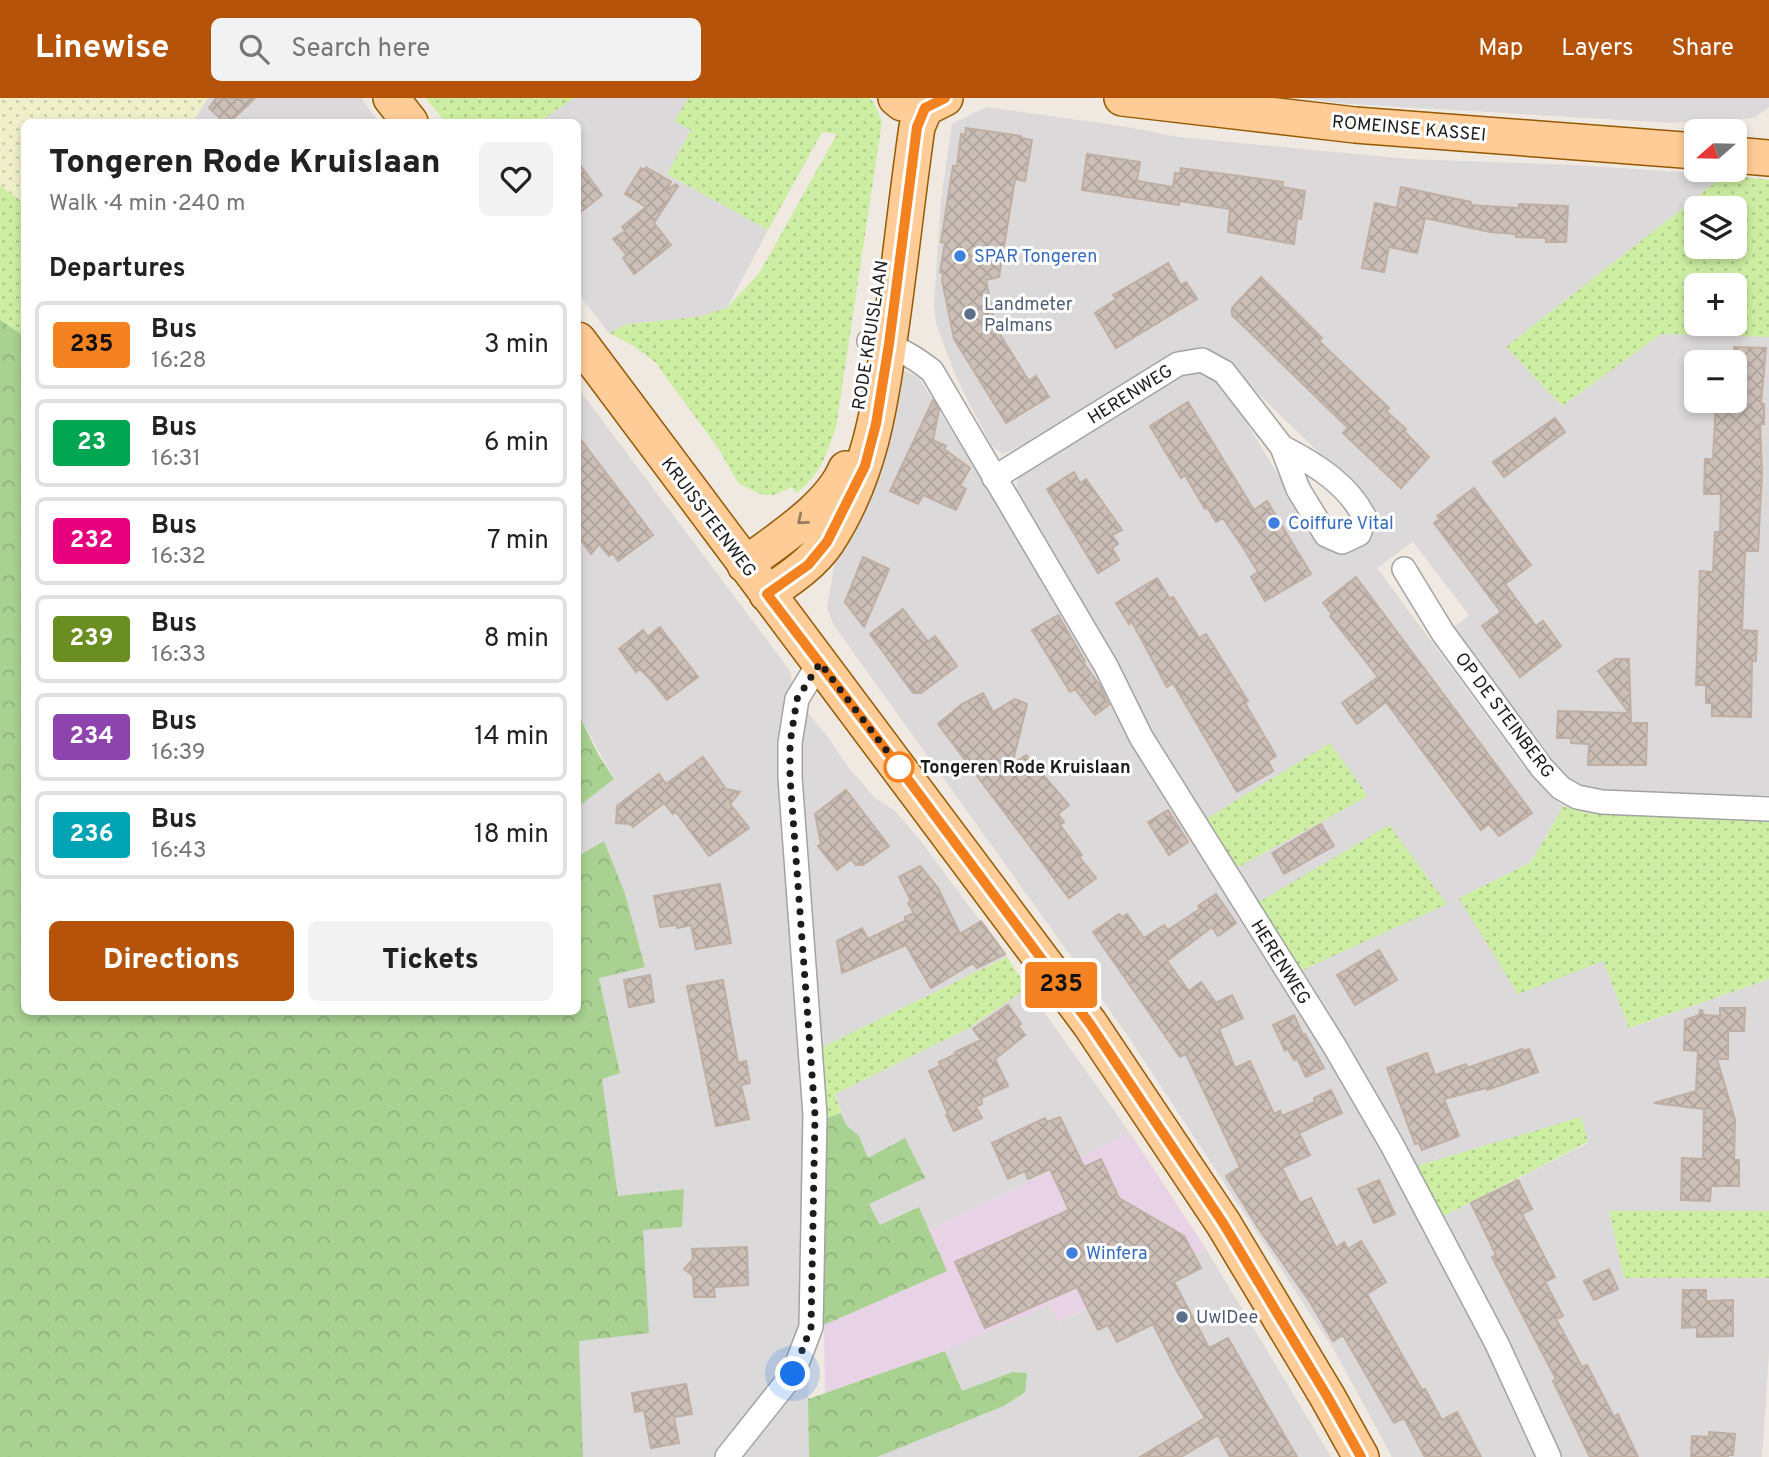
<!DOCTYPE html>
<meta charset="utf-8">
<style>
:root{--surface:#fff;--page:#f2f2f2;--text:#222;--muted:#767676;--line:#e0e0e0;--accent:#b45309}
body{margin:0;font-family:Overpass,sans-serif;background:var(--page);color:var(--text);height:100vh;display:flex;flex-direction:column;font-size:26px;white-space:nowrap}
*{box-sizing:border-box;margin:0}
p{font-size:23px;color:var(--muted)}
.icon{flex:none;width:38px;height:38px;fill:none;stroke:currentColor;stroke-width:2;stroke-linecap:round;stroke-linejoin:round}
.map{position:relative;flex:1;overflow:hidden}
.panel{position:absolute;left:21px;top:21px;width:560px;height:896px;display:flex;flex-direction:column;background:var(--surface);border-radius:10px;box-shadow:0 4px 10px #0003}
.panel>*{flex:none}
.badge{padding:0 14px;border-radius:5px;font-size:24px;line-height:46px}
.needle{width:46px;rotate:250deg}
.fabs{position:absolute;left:1684px;top:21px;display:grid;gap:14px}
.fabs a{display:grid;place-items:center;width:63px;height:63px;border-radius:10px;background:var(--surface);box-shadow:0 4px 10px #0003;font-size:35px}
.you{position:absolute;width:35px;height:35px;margin:-18px;border:5px solid #fff;border-radius:50%;background:#1a73e8;box-shadow:0 0 0 10px #1a73e833}
.map>.badge{position:absolute;translate:-50% -50%;box-shadow:0 0 0 4px #fff}
h2{padding:0 28px;font-size:26px;line-height:63px}
.round{display:grid;place-items:center;flex:none;width:74px;height:74px;border-radius:10px;background:var(--page)}
.head{display:flex;align-items:center;justify-content:space-between;height:119px;padding:0 28px}
h1{font-size:33px;font-weight:800;line-height:52px}
.primary-button{display:flex;gap:14px;margin-top:auto;padding:14px 28px}
.primary-button a{flex:1;height:80px;border-radius:10px;background:var(--accent);color:#fff;font-size:28px;font-weight:800;line-height:80px;text-align:center}
.primary-button a+a{background:var(--page);color:var(--text)}
ul{padding:0;list-style:none}
li{display:flex;align-items:center;gap:21px;height:88px;margin:0 14px 10px;padding:0 14px;border:4px solid var(--line);border-radius:10px}
li div{flex:1}
li b{display:block;font-size:26px}
li em{font-style:normal}
li .badge{min-width:77px;font-weight:700;text-align:center}
header{display:flex;align-items:center;gap:42px;box-sizing:border-box;height:98px;padding:0 35px;background:var(--accent);color:#fff}
header strong{font-size:33px}
nav{display:flex;gap:38px;margin-inline-start:auto;font-size:24px}
.search{width:490px;height:63px;background:var(--page);display:flex;align-items:center;gap:18px;box-sizing:border-box;padding:0 24px;border-radius:10px;color:var(--muted);font-size:26px}
.map>svg:first-child{display:block}
.residential{fill:#dbd9d9;fill-rule:evenodd}
.industrial{fill:#e8d2e6}
.farmland{fill:url(#farmland-dots)}
.grass{fill:url(#grass-dots);fill-rule:evenodd}
.forest{fill:url(#forest-crowns)}
.building{fill:url(#building-cross-hatch);stroke:#c1aea2;stroke-width:2}
.lines{fill:none;stroke-linecap:round;stroke-linejoin:round}
.minor-casing{stroke:#a3a3a3;stroke-width:26}
.primary-casing{stroke:#955a00;stroke-width:38}
.minor{stroke:#fff;stroke-width:23}
.primary{stroke:#ffcb96;stroke-width:35}
.oneway{stroke:#997c5f}
.line-casing{stroke:#fff;stroke-width:16}
.line{stroke:#f58220;stroke-width:10}
.walk{stroke:#1c1c1c;stroke-width:7;stroke-dasharray:0 12.6}
.shop-dot{fill:#3f7fe0;stroke:#fff;stroke-width:2.5}
.service-dot{fill:#5c6f8a;stroke:#fff;stroke-width:2.5}
.stop-dot{fill:#fff;stroke:#f58220;stroke-width:3.5}
.labels{text-anchor:middle;stroke-width:6;stroke-linejoin:round;paint-order:stroke}
.street-label{font-size:18px;fill:#1c1c1c;stroke:#fff}
.shop-label{font-size:18px;fill:#366cbe;stroke:#fff;text-anchor:start}
.service-label{font-size:18px;fill:#4e5e75;stroke:#fff;text-anchor:start}
.stop-label{font-size:18px;font-weight:bold;fill:#1c1c1c;stroke:#fff;text-anchor:start}
</style>
<header>
<strong>Linewise</strong>
<div class="search"><svg class="icon" aria-label="search" viewBox="0 0 24 24"><circle cx="10" cy="10" r="6"/><path d="M15 15l6 6"/></svg>Search here</div>
<nav><a>Map</a><a>Layers</a><a>Share</a></nav>
</header>
<div class="map">
<svg width="1769" height="1359" viewBox="0 0 1769 1359">
<defs>
<pattern id="farmland-dots" width="8" height="8" patternUnits="userSpaceOnUse" patternTransform="scale(1.75)"><rect width="8" height="8" fill="#efefca"/><path d="M2 2h.1M6 6h.1" fill="none" stroke="#ccccad" stroke-width="1.8" stroke-linecap="round"/></pattern>
<pattern id="grass-dots" width="8" height="8" patternUnits="userSpaceOnUse" patternTransform="scale(1.75)"><rect width="8" height="8" fill="#cceda2"/><path d="M2 2h.1M6 6h.1" fill="none" stroke="#afcb8b" stroke-width="1.8" stroke-linecap="round"/></pattern>
<pattern id="forest-crowns" width="20" height="18" patternUnits="userSpaceOnUse" patternTransform="scale(1.75)"><rect width="20" height="18" fill="#a9d192"/><path d="M2 6a3 3 0 1 1 6 0M12 15a3 3 0 1 1 6 0" fill="none" stroke="#91b37d"/></pattern>
<pattern id="building-cross-hatch" width="8" height="8" patternUnits="userSpaceOnUse" patternTransform="scale(1.75)"><rect width="8" height="8" fill="#cbbfb7"/><path d="M0 0l8 8M0 8l8-8" fill="none" stroke="#aea49d"/></pattern>
</defs>
<rect width="100%" height="100%" fill="#efe9e1"/>
<!-- residential -->
<path class="residential" d="M208,0h153l18,24h-187z
M574,0h115l-14,23 16,9 -24,44 101,56 -41,78 -29,9 -70,7 -19,9 -31,-40v-171h-39z
M1304,0h465v9l-15,11 -83,5 -334,-20z
M986,9l136,19 56,11 230,22 166,6 151,10 -219,172 56,59 99,-72 108,3v458l-31,2 -150,-6 -27,-17 -108,-146 16,-13 -56,-73 -36,26 145,196 32,35 10,7 -33,56 -72,36 144,63 27,67 139,-49v232h-160l15,67h145v74l-7,105h-206l-118,-238 150,-76 -7,-25 -171,50 -114,-195 150,-70 -192,2 -21,-35 134,-74 -164,25 -188,-324 3,-19 12,-12 152,-92 13,-2 10,2 18,10 94,155 29,12 11,-3 12,-11 7,-14 -4,-18 -146,-143 -69,4 -128,76 -26,12 -12,-9 -35,-68 -20,-54 -2,-17 7,-106 11,-76zM1696,264h38v39h-38z
M905,273l14,7 77,124 119,205 188,301 127,228 75,151 37,70h-150l-58,-107 -208,-317 -293,-409 -6,-16 8,-47 31,-52 8,-24 24,-112z
M578,290l212,283 3,18 13,434 3,334h-226l-4,-116 64,-111 41,-41 -66,7 -16,-117 18,-6 -21,-96 46,-10 -42,-126 -25,15v-49l36,-28 -36,-66z
M808,615l19,23 22,32 26,30 19,12 26,30 87,117 -189,92 -20,-252 5,-77z
M1027,890l103,145 -201,97 -11,-23 -38,18 -11,-21 56,-26 -57,-20 -9,-22 -13,-11 -11,-31 134,-66z
M1206,1151l125,208h-454l127,-51 21,-14 -11,-20 -52,20 -17,-41 104,-47 10,18z"/>
<!-- industrial -->
<path class="industrial" d="M1130,1035l76,116 -148,73 -9,-17 -104,46 -120,42 -1,-68 122,-54 -17,-41z"/>
<!-- farmland -->
<path class="farmland" d="M0,0h208l-16,24h-168v81l-24,-17z"/>
<!-- grass -->
<path class="grass" d="M426,0h148l-35,24h-94z
M689,0h180l5,5 8,19 -46,305c-9,27 -17,50 -40,66l-4,-6 -18,8h-11l-24,-11 -21,-36 -63,-86 -21,-16 -25,-13 19,-9 70,-7 29,-9 33,-36 77,-138 -15,-2 -54,98 -101,-56 24,-44 -17,-9z
M1725,77l44,5v157l-108,-3 -99,72 -56,-59zM1696,110h38v39h-38zM1696,187h38v39h-38z
M0,88l24,17v133l-24,-16z
M1330,645l38,53 -135,74 -30,-49z
M1564,708l23,7 173,5 9,4v157l-140,49 -26,-67 -85,33 -59,-96 72,-36z
M1389,727l58,79 -151,69 -42,-68z
M1007,859l20,31 -58,40 -134,66 6,19 -19,7 -4,-71z
M1581,1019l7,25 -150,77 -28,-51z
M1609,1113h160v67h-145z"/>
<!-- forest -->
<path class="forest" d="M0,222l24,16v676h554v-156l26,-15 21,53 20,73 -46,11 21,95 -18,6 16,117 66,-7 -2,38 -39,3 6,103 -70,8 4,116h-583z
M578,615l20,41 16,25 -36,28z
M841,1015l5,12 13,11 9,22 37,-20 20,40 -56,26 11,21 39,-18 28,64 -123,54 -2,-205z
M945,1253l17,40 51,-19 14,1 -2,19 -21,14 -127,51h-68l-1,-58z"/>
<!-- building -->
<path class="building" d="M216,0h39l-25,24h-6l-15,-14z
M966,30l55,8v2l11,2 -7,41 -10,-2 -16,98 -13,3 8,40 8,18 27,43 7,-5 13,21 -43,26 -52,-84 -12,-59 1,-7 -3,-1 5,-29 -4,-1 12,-76h4l4,-32 4,1z
M1087,56l53,8 -3,19 36,6 2,-14 5,1 1,-6 102,14 -1,5 23,4 -4,28 -4,-1 -3,26 -66,-12 2,-23 -51,-8v4l-97,-15z
M578,64l24,33 -24,19z
M646,69l25,15 -5,10 9,-8 3,2 -24,37 17,22 -37,29 -11,-16 4,-3 -14,-16 12,-8 -3,-4 24,-20 -21,-13 16,-26 4,2z
M1401,89l70,15 -1,3 49,3v-4l49,2 -2,36h-20v-4l-30,-1v-3l-26,-2 -65,-14 -8,35 -28,-6 -5,25 -22,-4 13,-65 22,5z
M1168,165l13,22 5,-3 11,17 -81,49 -21,-35 21,-14 -3,-4z
M1261,179l61,61 -3,3 70,67 -3,3 20,18 -2,2 25,26 -28,31 -58,-55 5,-5 -116,-113v-7z
M1734,249l32,1 -5,56h3v20h-4l2,49 -4,78h-13l-3,79 15,1 -1,30h-4l-1,56 -39,-1v-13h-6v-18h-10l4,-114 13,1 2,-40h5l1,-38h-17l1,-35h8l3,-56 18,1z
M933,302l6,10 -6,30 13,6 -2,3 26,19 -10,18 6,3 -10,21 -33,-15 -5,9 -28,-13z
M1188,304l66,108 13,-9 44,73 -46,27 -14,-24 7,-5 -14,-23 -21,-31 -7,4 -9,-15 -2,2 -20,-34 -4,3 -31,-52z
M1555,320l10,14 -61,45 -11,-15z
M578,338l75,99 -35,26 -5,-8 -4,3 -10,-12 -8,10 -13,-18z
M1074,374l6,11 6,-4 36,51 -10,5 6,9 -6,4 7,12 -21,13 -51,-84z
M1474,390l57,77 -26,19 31,42 7,-5 18,25 -41,31 -38,-51 19,-14 -67,-89 6,-4 -3,-3z
M863,459l26,12 -25,58 -19,-25z
M1356,479l176,236 -33,23 -10,-12 -8,6 -95,-128 -29,22 -15,-21 36,-26 -48,-61 2,-2 -9,-11z
M1157,480l13,21 3,-2 26,41 7,-4 42,67 -3,2 31,53 -8,5 5,10 -36,21 -64,-109 -6,4 -35,-65 -3,2 -13,-21z
M903,511l25,33 7,-6 22,30 -36,27h-8l-43,-59z
M1058,517l27,46 -2,1 17,24 9,19 -14,10 -20,-26 -5,3 -38,-62z
M660,529l38,50 -31,23 -18,-22 -9,-9 -4,3 -17,-23 24,-19 5,7z
M1615,561h14l2,64h16l-1,42h-58l1,-21 -18,-1v-5h-14l1,-27 71,2 -31,-42z
M983,595l10,19 22,-13 12,5 -15,61 14,-10 43,50 -11,9 6,8 -4,3 22,30 -3,2 17,21 -27,20 -131,-174 24,-20z
M703,659l23,32 14,3 -10,12 19,24 -40,28 -33,-44 -3,2 -9,-11 -31,24 -3,-3 -14,-1 1,-17 42,-32 7,10z
M846,692l43,56 -26,19h-7l-5,-6 -14,11 -19,-24 3,-2 -6,-30z
M1168,712l20,32 -19,13 -21,-33z
M1321,726l13,22 -50,28 -12,-21z
M920,768l18,22 22,46 21,-13 24,33 -28,14 -4,-5 -42,25 -25,-43 -64,28 -5,-32 25,-13 6,11 37,-18v-4l9,-4 -6,-10 3,-2 -12,-24z
M720,786l11,59 -35,6 -5,-24 -14,3v-3l-17,2 -6,-31z
M1216,796l20,29 -18,13 -6,-9 -45,34 22,30 12,-9 15,21 16,-8 11,23 -24,11 16,39 15,-7 24,53 6,-3 2,5 33,-14 -1,-4 17,-8 11,23 -43,20 11,22 -28,13 18,35 11,-5 25,50 8,-6 4,7 13,-8 25,41 -19,12 23,40 32,56 3,-1 17,31 15,-8 24,45h-56l-21,-39 -10,5 -51,-88 -10,6 -23,-39 -51,-73 -33,-53 14,-9 -54,-113 -6,3 -87,-125 26,-18 3,3 5,-3 17,24 20,-13 4,5 32,-21 -2,-3z
M1379,852l18,30 -42,25 -18,-30z
M650,877l4,27 -25,5 -5,-27z
M723,882l15,83 8,-2 4,22 -9,2 8,34 -33,7 -29,-140z
M1008,907l13,19 -3,2 7,9 -30,24 13,27 -27,12 1,6 -6,3 6,11 -28,13 -8,-16 2,-1 -19,-43 11,-5 -1,-4 17,-8 -1,-2 26,-12 -8,-11z
M1720,910h25l-1,23h-16v28h-11l18,61 -1,40h5v26h-28l-1,15 -29,-1 1,-42 21,1 1,-50 -50,-6 42,-12 2,-40 -14,-1 1,-30 14,-5 1,-5h2l2,5 16,1z
M1294,917l9,20 2,-1 19,34 -18,9 -9,-19 -3,2 -6,-11 -3,2 -12,-26z
M1522,951v2l7,-2 9,23 -51,18 -1,-2 -42,11 15,37 -37,14 -3,-7 -4,1 -28,-76 40,-15 8,22 31,-11 1,4z
M1060,1019l24,50 17,-8 18,39 65,38 17,32 -27,14 35,66 19,-10 69,119h-67l-12,-22 -37,22h-41l65,-39 -28,-47 -24,-47 -36,18 -9,-17 -10,5 -21,-43 -92,41 -30,-66 114,-52 -19,-41 -22,10 -3,-8 -17,8 -16,-36 53,-25 2,4z
M1379,1082l16,34 -21,9 -16,-34z
M1518,1082l14,29 -10,5 33,63 -10,5 18,34 -7,3 26,48 5,-2 27,52 4,-3 20,43h-48l-37,-76 3,-2 -64,-122 4,-2 -25,-52z
M747,1149l1,38 -34,2 1,10h-21l-1,-21 -9,-7 9,-10 -1,-10z
M1609,1171l9,20 -24,11 -10,-19z
M1683,1192h23v11l27,-1v36l-36,1v-10l-15,1z
M686,1286l6,30 -18,3 5,26 -28,5 -7,-38 -9,2 -3,-19z
M1709,1334l26,2 -2,21h-5v2h-37l1,-21 17,1z"/>
<g class="lines">
<!-- minor casing -->
<g class="minor-casing">
<path id="minor" d="M869,243c25,4 43,14 63,30l174,295 35,71 194,310 57,98 105,199 52,113
M994,380l184,-114 24,-4 22,12 58,75 16,42 28,46 16,7 17,-8 6,-16c-17,-34 -50,-54 -83,-71
M1404,471l39,64 99,135 19,20 16,9 25,5 167,7
M727,1359l66,-83 18,-47 4,-212 -25,-338v-34l7,-44 22,-36"/>
</g>
<!-- primary casing -->
<g class="primary-casing">
<path id="primary" d="M391,0l19,24
M896,0l6,5 23,5 20,-10
M1122,0l233,27 341,26
M1734,57l35,3
M578,242l512,684 133,199 104,173 34,61
M745,467c32,-25 85,-57 101,-96
M767,496c22,-15 45,-30 60,-52 42,-64 53,-134 63,-208 10,-69 17,-138 27,-207l8,-19"/>
</g>
<!-- minor -->
<use href="#minor" class="minor"/>
<!-- primary -->
<use href="#primary" class="primary"/>
</g>
<!-- one-way arrows -->
<defs><path id="oneway-chevron" d="M-2-3.5L2.5 0L-2 3.5" fill="none" stroke-width="1.6" stroke-linecap="round" stroke-linejoin="round" transform="scale(1.75)"/></defs>
<use class="oneway" href="#oneway-chevron" transform="translate(802 422) rotate(140)"/>
<g class="lines">
<!-- line casing -->
<g class="line-casing">
<path id="line" d="M945,0l-20,10 -8,19 -28,217 -13,80 -11,42 -38,76 -19,23 -41,29 131,172 192,258 133,199 104,173 34,61"/>
</g>
<!-- line -->
<use href="#line" class="line"/>
<!-- walk -->
<path class="walk" d="M793,1276l18,-47 4,-212 -25,-338v-34l7,-44 23,-36 79,104"/>
</g>
<!-- markers -->
<g class="shop-dot">
<circle cx="960" cy="158" r="7"/>
<circle cx="1274" cy="425" r="7"/>
<circle cx="1072" cy="1155" r="7"/>
</g>
<g class="service-dot">
<circle cx="970" cy="216" r="7"/>
<circle cx="1182" cy="1219" r="7"/>
</g>
<circle class="stop-dot" cx="899" cy="669" r="14"/>
<g class="labels">
<!-- street labels -->
<g class="street-label">
<text transform="translate(1409 30) rotate(5)" y="6">ROMEINSE KASSEI</text>
<text transform="translate(870 237) rotate(-81)" y="6">RODE KRUISLAAN</text>
<text transform="translate(1130 296) rotate(-32)" y="6">HERENWEG</text>
<text transform="translate(709 419) rotate(53)" y="6">KRUISSTEENWEG</text>
<text transform="translate(1505 617) rotate(53)" y="6">OP DE STEINBERG</text>
<text transform="translate(1281 864) rotate(58)" y="6">HERENWEG</text>
</g>
<!-- shop labels -->
<g class="shop-label">
<text x="974" y="164">SPAR Tongeren</text>
<text x="1288" y="431">Coiffure Vital</text>
<text x="1086" y="1161">Winfera</text>
</g>
<!-- service labels -->
<g class="service-label">
<text x="984" y="212">Landmeter<tspan x="984" dy="21">Palmans</tspan></text>
<text x="1196" y="1225">UwIDee</text>
</g>
<!-- stop labels -->
<g class="stop-label">
<text x="920" y="675">Tongeren Rode Kruislaan</text>
</g>
</g>
</svg>
<div class="fabs">
<a><svg class="needle" viewBox="-14 -14 28 28"><path d="M0-13l5 13h-10z" fill="#e53935"/><path d="M0 13l5-13h-10z" fill="#767676"/></svg></a>
<a><svg class="icon" aria-label="layers" viewBox="0 0 24 24"><path d="M12 4l9 5-9 5-9-5zM3 14l9 5 9-5"/></svg></a>
<a>+</a>
<a>−</a>
</div>
<div class="you" style="left:793px;top:1276px"></div>
<b class="badge" style="left:1061px;top:887px;background:#f58220;color:#111">235</b>
<section class="panel">
<div class="head"><div><h1>Tongeren Rode Kruislaan</h1><p>Walk · 4 min · 240 m</p></div><a class="round"><svg class="icon" aria-label="heart" viewBox="0 0 24 24"><path d="M12 20l-8-8c-3-5 5-10 8-4 3-6 11-1 8 4z"/></svg></a></div>
<h2>Departures</h2>
<ul>
<li><span class="badge" style="background:#f58220;color:#111">235</span><div><b>Bus</b><p>16:28</p></div><em>3 min</em></li>
<li><span class="badge" style="background:#00a651;color:#fff">23</span><div><b>Bus</b><p>16:31</p></div><em>6 min</em></li>
<li><span class="badge" style="background:#e6007e;color:#fff">232</span><div><b>Bus</b><p>16:32</p></div><em>7 min</em></li>
<li><span class="badge" style="background:#6b8e23;color:#fff">239</span><div><b>Bus</b><p>16:33</p></div><em>8 min</em></li>
<li><span class="badge" style="background:#8e44ad;color:#fff">234</span><div><b>Bus</b><p>16:39</p></div><em>14 min</em></li>
<li><span class="badge" style="background:#00a3b4;color:#fff">236</span><div><b>Bus</b><p>16:43</p></div><em>18 min</em></li>
</ul>
<div class="primary-button"><a>Directions</a><a>Tickets</a></div>
</section>
</div>
